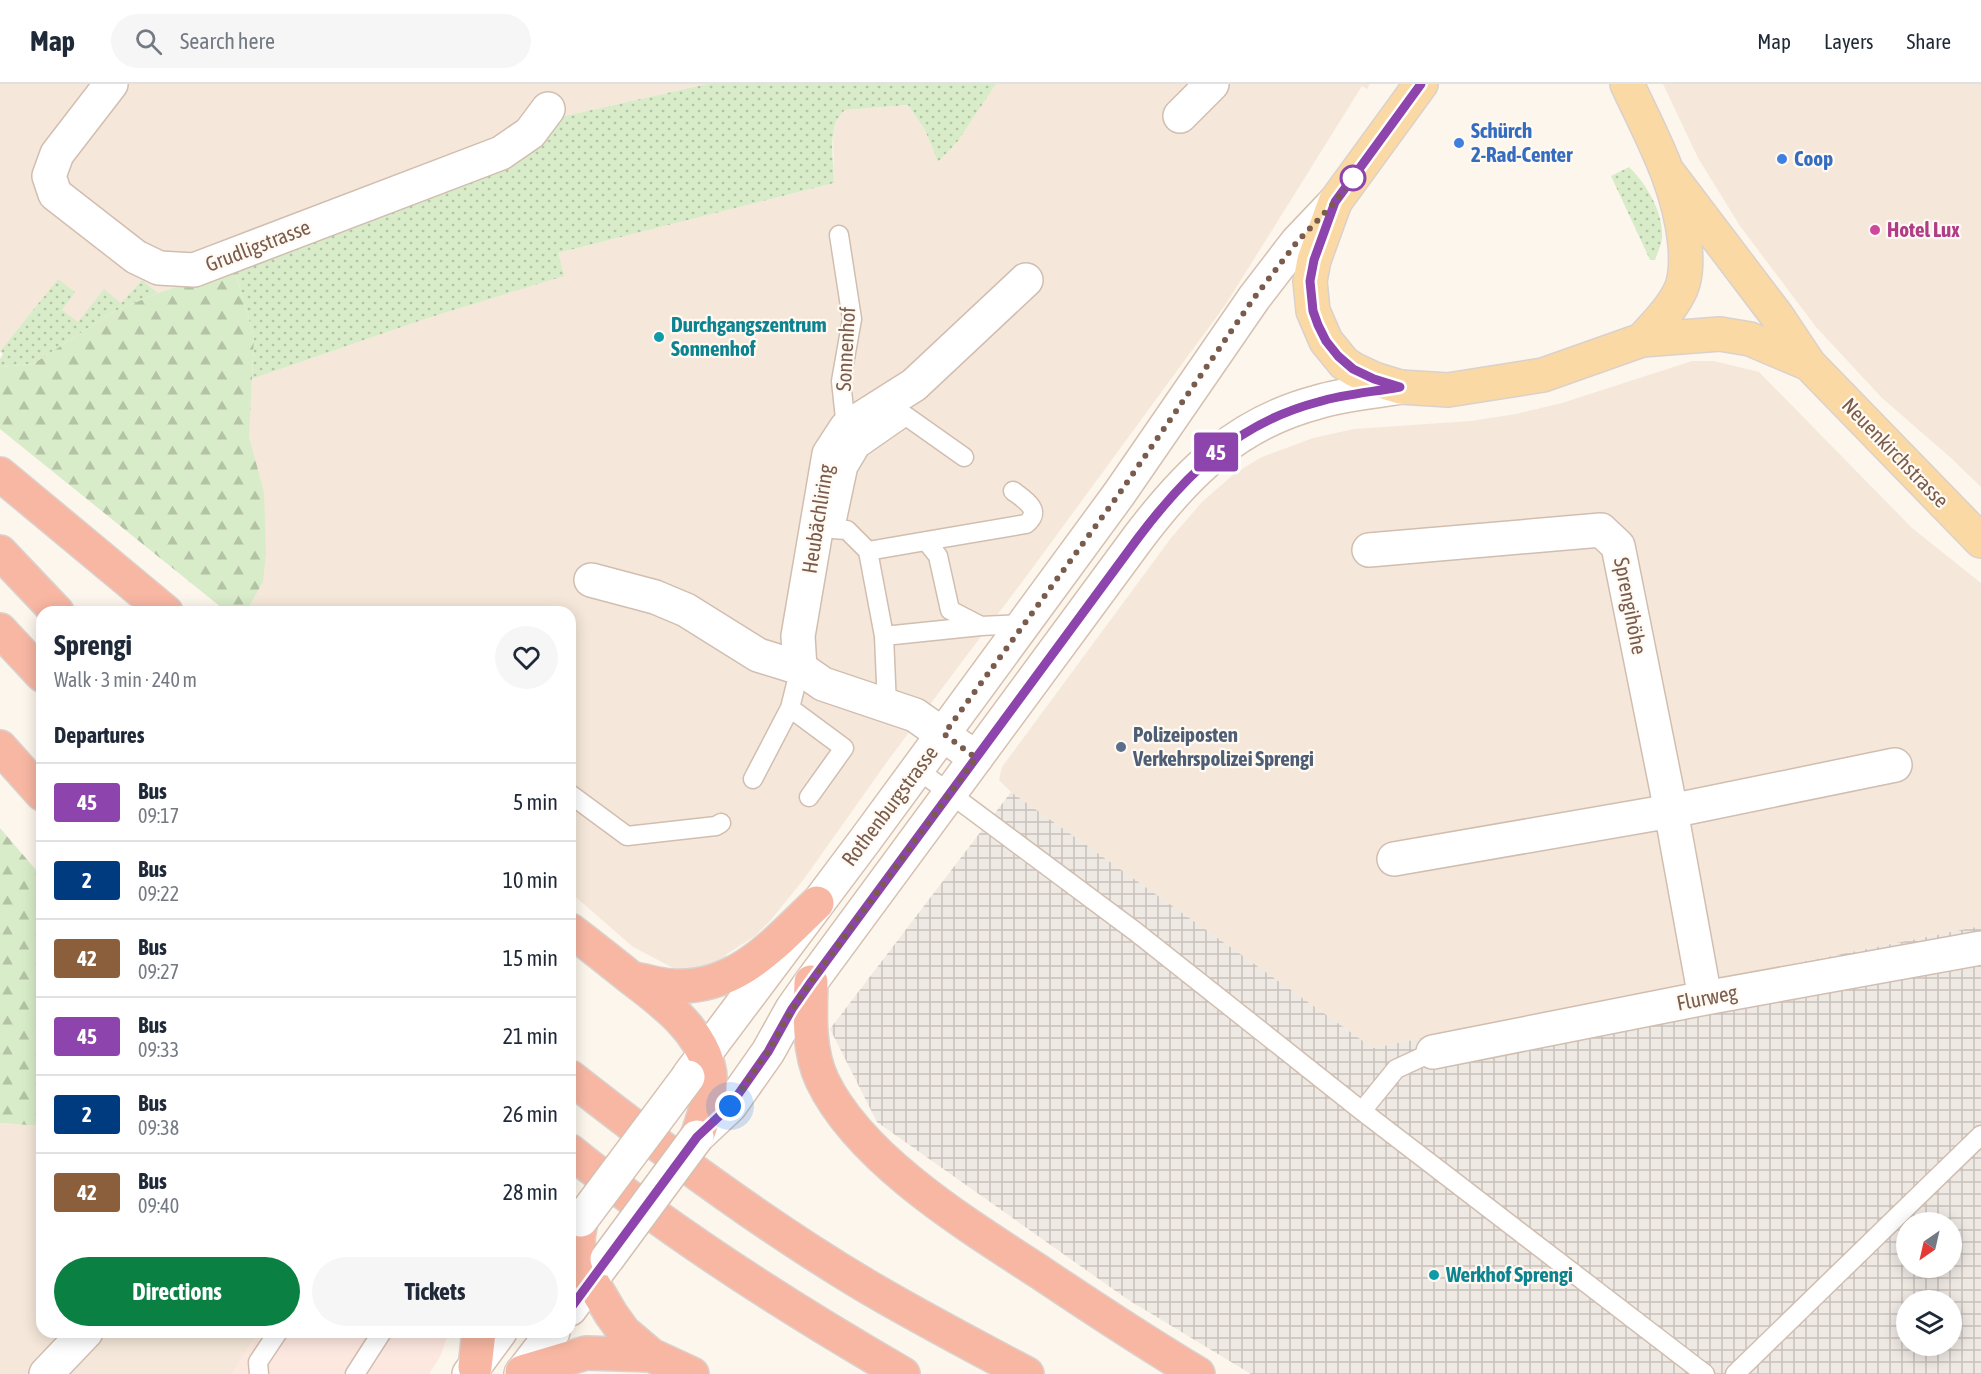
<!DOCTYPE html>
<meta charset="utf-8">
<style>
:root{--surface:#fff;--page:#f6f6f7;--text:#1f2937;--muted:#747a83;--line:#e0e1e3;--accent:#0b8043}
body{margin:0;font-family:"Asap Condensed",sans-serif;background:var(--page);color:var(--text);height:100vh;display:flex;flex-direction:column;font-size:22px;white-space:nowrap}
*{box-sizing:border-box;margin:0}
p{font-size:20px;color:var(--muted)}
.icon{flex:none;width:33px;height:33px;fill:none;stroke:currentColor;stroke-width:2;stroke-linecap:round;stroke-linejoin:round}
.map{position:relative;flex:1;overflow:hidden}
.drawer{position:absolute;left:36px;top:522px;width:540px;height:732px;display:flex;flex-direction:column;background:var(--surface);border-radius:18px;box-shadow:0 3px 15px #0003}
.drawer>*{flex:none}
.badge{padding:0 12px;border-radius:4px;font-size:21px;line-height:39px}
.needle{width:39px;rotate:214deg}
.tools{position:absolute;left:1896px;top:1128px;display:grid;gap:12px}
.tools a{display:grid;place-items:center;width:66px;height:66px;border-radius:50%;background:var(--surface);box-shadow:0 3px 15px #0003;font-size:30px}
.you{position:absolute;width:30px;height:30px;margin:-15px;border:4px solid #fff;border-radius:50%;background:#1a73e8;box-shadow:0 0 0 9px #1a73e833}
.map>.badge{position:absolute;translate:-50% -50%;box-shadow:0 0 0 3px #fff}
h2{padding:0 18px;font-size:22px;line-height:54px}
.round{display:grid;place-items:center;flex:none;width:63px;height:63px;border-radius:32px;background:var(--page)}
.summary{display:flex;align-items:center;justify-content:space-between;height:102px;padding:0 18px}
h1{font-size:28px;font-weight:700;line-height:45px}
.action{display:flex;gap:12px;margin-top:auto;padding:12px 18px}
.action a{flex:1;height:69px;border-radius:36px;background:var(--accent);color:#fff;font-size:24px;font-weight:700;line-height:69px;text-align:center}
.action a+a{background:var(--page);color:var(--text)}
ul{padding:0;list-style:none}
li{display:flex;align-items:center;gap:18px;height:78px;padding:0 18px;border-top:2px solid var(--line)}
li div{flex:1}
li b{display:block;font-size:22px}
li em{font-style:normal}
li .badge{min-width:66px;font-weight:700;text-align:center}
header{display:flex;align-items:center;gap:36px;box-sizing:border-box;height:84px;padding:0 30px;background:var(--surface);border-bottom:2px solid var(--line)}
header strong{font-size:28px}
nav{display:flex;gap:33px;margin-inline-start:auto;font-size:21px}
.search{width:420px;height:54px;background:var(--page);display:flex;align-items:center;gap:15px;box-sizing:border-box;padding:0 21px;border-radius:33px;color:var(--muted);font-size:22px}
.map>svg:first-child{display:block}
.residential{fill:#f5e8da}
.commercial{fill:#fde8e0}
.industrial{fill:url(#industrial-grid);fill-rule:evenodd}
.grass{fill:url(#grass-dots)}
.forest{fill:url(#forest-firs)}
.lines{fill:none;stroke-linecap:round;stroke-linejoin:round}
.service-casing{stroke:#d1beb0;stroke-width:21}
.minor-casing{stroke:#d1beb0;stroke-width:36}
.secondary-casing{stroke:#d6c0b0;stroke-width:36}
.primary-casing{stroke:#dad1cd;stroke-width:36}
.motorway-casing{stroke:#dad1cd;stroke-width:36}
.service{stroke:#fff;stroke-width:18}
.minor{stroke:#fff;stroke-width:33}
.secondary{stroke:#fff;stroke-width:33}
.primary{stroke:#fbd9a5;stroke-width:33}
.motorway{stroke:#f7b7a3;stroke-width:33}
.secondary-bridge-casing{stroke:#d6c0b0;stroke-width:36;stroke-linecap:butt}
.secondary-bridge{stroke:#fff;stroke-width:33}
.line-casing{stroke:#fff;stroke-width:14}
.line{stroke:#8e44ad;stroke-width:9}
.walk{stroke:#7a5c4d;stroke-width:6;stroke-dasharray:0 10.8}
.shop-dot{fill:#3f7fe0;stroke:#fffaf3;stroke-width:2}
.stop-dot{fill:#fff;stroke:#8e44ad;stroke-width:3}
.hotel-dot{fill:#d1479c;stroke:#fffaf3;stroke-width:2}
.culture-dot{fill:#0f9aa8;stroke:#fffaf3;stroke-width:2}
.service-dot{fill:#5c6f8a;stroke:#fffaf3;stroke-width:2}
.labels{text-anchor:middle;stroke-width:4.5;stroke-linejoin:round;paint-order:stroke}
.shop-label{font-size:21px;font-weight:bold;fill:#366cbe;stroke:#fffaf3;text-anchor:start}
.hotel-label{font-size:21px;font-weight:bold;fill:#b23c85;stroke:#fffaf3;text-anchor:start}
.street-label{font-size:21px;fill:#7a5c4d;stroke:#fffaf3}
.culture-label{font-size:21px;font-weight:bold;fill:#0d838f;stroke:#fffaf3;text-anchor:start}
.service-label{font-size:21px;font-weight:bold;fill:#4e5e75;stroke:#fffaf3;text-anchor:start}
</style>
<header>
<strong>Map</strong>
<div class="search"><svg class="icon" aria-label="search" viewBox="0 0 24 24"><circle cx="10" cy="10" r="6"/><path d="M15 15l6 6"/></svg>Search here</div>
<nav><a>Map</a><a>Layers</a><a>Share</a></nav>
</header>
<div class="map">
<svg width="1981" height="1290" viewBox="0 0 1981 1290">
<defs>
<pattern id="industrial-grid" width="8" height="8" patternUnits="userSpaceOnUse" patternTransform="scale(1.5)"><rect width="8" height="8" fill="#efe9e4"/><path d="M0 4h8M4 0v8" fill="none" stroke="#c7c0bb"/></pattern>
<pattern id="grass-dots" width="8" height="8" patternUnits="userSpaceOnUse" patternTransform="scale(1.5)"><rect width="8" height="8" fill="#d8ecc9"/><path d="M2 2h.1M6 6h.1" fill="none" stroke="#b4c2a5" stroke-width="1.8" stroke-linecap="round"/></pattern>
<pattern id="forest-firs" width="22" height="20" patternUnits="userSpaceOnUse" patternTransform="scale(1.5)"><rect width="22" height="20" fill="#d8ecc9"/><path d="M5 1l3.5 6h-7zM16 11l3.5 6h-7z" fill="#b4c2a5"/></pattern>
</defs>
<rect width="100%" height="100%" fill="#fdf6ec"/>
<!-- residential -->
<path class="residential" d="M0,0h707l-151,34 -322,149 -76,26 -16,-13 -21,23 -43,20 -17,-13 -3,-31 -58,72z
M996,0h374l-3,5 -5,-3 -136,218 -195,266 -142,189 -85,120 -34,42 -15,15 -28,18 -11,14 -39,2 -44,-23 -63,-55v-280h-324l17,-30 1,-90 -16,-55 4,-58 173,-60 138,-43 -5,-23 276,-70 -1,-50 6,-18 6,-5 63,-5 17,25 13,32 20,-21z
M1663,0h318v403l-30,-29 -69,-60 -66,-71 -76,-101 -42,-68z
M1692,277h22l45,11 153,156 69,55v343l-608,122 -362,-256 -12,-12 3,-13 169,-229 31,-36 33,-29 27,-16 51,-19 41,-9 117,-8 45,-7 46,-11z
M0,1039l42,3v206h217l-28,42h-231z"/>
<!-- commercial -->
<path class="commercial" d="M259,1248h190l-9,25 -11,17h-198z"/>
<!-- industrial -->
<path class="industrial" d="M1011,708l362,256 608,-122v448h-730l-124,-75 -250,-177 -47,-93zM1906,1138h46v46h-46zM1906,1216h46v46h-46z"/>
<!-- grass -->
<path class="grass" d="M707,0h289l-38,57 -20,21 -13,-32 -17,-25 -63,5c-19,15 -11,50 -11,73l-276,70 6,23 -139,43 -173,60 2,-41 -20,-71 322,-149z
M1629,83c16,15 33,43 33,66 1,8 -4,19 -7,27h-5l-39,-84z
M58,195l17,13 -13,18 16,12 26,-33 17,14 21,-23 16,13 -45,19 -80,52 -33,3v-8l3,-5 -3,-3z"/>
<!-- forest -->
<path class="forest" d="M234,183l20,71 -5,99 15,55 2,61 -3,29 -17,30h-19l-227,-183v-62l33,-3 80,-52 45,-19z
M0,744l42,49v249l-42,-3z"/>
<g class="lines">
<!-- service casing -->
<g class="service-casing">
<path id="service" d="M839,151l13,84 -11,62 5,47
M817,444l30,2 21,21 16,85 3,70
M835,445l13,-61 12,-20 46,-32 58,41
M926,457l100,-17c17,-14 -1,-24 -13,-33
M868,467l58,-10 12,15 12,54 31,16
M884,552l97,-10 43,-2
M790,624l54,40 -35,49
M917,685l219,163 226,179 343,263
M753,695l37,-71 10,-40
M570,710l57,42 89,-10 5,-3
M1362,1027l34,-42 37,-17
M259,1290l-1,-12 20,-30
M355,1290l27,-42
M1735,1290l246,-239"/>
</g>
<!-- minor casing -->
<g class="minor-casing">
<path id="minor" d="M111,0l-54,70 -8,22 6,18 81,63 23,11 35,2 307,-117 29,-20 18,-24
M1180,32l32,-32
M1369,466l232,-20 17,16 53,265 34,187
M591,496l64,17 31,13 72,45 42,13 23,16 92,31 61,43
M800,584l-2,-32 31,-182 17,-26 68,-43 112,-105
M1394,775l277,-48 224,-46
M1433,968l272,-54 276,-50
M46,1290l40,-42"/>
</g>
<!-- secondary casing -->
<g class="secondary-casing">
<path id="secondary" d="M689,991l177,-236 253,-345 135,-196 43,-56 38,-40
M697,1053l33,-31 38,-54 24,-43 19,-27 327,-444c49,-65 99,-115 180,-136 26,-8 55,-10 82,-15
M570,1225l36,-49
M469,1290l31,-42
M521,1290l32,-42"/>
</g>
<!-- primary casing -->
<g class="primary-casing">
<path id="primary" d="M1421,0l-86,118 -21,58 -4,21 3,30 13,30 18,22 9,6 21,10 26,8 48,3 95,-15 99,-35 78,-6 30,5 59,25
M1627,0c25,53 52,101 58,160 1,14 2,31 -4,45 -9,20 -25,35 -39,51
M1670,91l107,141 32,48 172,177"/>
</g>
<!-- motorway casing -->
<g class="motorway-casing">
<path id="motorway" d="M0,390l166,138
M0,468l57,60
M0,546l42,45
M0,663l42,47
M570,846c19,14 37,29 55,43 31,25 72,51 83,92 7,24 -4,49 -11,72
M634,895c12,2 25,6 37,7 65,4 103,-42 146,-83
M811,898c-1,32 -3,68 11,98 38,80 147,146 219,193 52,35 104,69 157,101
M570,993c94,74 191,146 293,207 54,32 109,61 164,90
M570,1067c104,84 217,156 333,223
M581,1136l-3,19 1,15 12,26 20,34 13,18 27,23
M475,1283l4,-35
M522,1288l64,-19 65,2 41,19"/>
</g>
<!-- service -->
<use href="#service" class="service"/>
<!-- minor -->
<use href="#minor" class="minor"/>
<!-- secondary -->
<use href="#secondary" class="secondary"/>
<!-- primary -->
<use href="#primary" class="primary"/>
<!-- motorway -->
<use href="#motorway" class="motorway"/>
<!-- secondary-bridge casing -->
<g class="secondary-bridge-casing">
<path id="secondary-bridge" d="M581,1136l107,-143
M607,1175l90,-122"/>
</g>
<!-- secondary-bridge -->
<use href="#secondary-bridge" class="secondary-bridge"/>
</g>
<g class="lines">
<!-- line casing -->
<g class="line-casing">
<path id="line" d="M570,1225l127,-172 33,-31 38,-54 24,-43 19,-27 327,-444c49,-65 100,-115 180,-136 26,-8 55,-10 82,-15l-26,-8 -21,-10 -15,-13 -12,-15 -8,-16 -5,-14 -3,-30 4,-21 21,-58 86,-118"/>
</g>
<!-- line -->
<use href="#line" class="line"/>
<!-- walk -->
<path class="walk" d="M730,1022l38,-54 24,-43 19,-27 165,-224 -32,-24 175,-240 135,-196 43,-56 38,-40 18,-24"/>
</g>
<!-- markers -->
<g class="shop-dot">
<circle cx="1459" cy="59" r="6"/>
<circle cx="1782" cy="75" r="6"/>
</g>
<circle class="stop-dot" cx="1353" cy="94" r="12"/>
<circle class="hotel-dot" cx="1875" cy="146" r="6"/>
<g class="culture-dot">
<circle cx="659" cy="253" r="6"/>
<circle cx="1434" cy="1191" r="6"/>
</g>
<circle class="service-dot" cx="1121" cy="663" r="6"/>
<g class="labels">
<!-- shop labels -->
<g class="shop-label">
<text x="1471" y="54">Schürch<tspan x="1471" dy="24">2-Rad-Center</tspan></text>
<text x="1794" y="82">Coop</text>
</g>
<!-- hotel labels -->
<g class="hotel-label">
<text x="1887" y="153">Hotel Lux</text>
</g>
<!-- street labels -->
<g class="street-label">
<text transform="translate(258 162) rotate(-21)" y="7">Grudligstrasse</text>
<text transform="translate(846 265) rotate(-87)" y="7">Sonnenhof</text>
<text transform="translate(1895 369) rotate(46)" y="7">Neuenkirchstrasse</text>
<text transform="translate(818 435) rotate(-81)" y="7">Heubächliring</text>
<text transform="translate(1630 522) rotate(79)" y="7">Sprengihöhe</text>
<text transform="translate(890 722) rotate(-53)" y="7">Rothenburgstrasse</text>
<text transform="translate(1707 914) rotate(-11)" y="7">Flurweg</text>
</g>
<!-- culture labels -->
<g class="culture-label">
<text x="671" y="248">Durchgangszentrum<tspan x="671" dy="24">Sonnenhof</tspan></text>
<text x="1446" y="1198">Werkhof Sprengi</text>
</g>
<!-- service labels -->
<g class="service-label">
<text x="1133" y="658">Polizeiposten<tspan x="1133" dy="24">Verkehrspolizei Sprengi</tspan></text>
</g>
</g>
</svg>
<div class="tools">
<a><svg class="needle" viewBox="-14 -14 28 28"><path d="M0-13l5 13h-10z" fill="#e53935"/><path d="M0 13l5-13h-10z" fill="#747a83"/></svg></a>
<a><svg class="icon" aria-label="layers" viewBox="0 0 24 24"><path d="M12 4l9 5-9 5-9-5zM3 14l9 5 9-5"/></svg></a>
</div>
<div class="you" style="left:730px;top:1022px"></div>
<b class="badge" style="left:1216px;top:368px;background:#8e44ad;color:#fff">45</b>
<section class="drawer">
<div class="summary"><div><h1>Sprengi</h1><p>Walk · 3 min · 240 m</p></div><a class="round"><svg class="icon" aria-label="heart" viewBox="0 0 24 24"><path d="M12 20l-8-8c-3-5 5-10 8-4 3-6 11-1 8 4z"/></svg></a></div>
<h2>Departures</h2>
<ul>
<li><span class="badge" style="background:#8e44ad;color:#fff">45</span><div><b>Bus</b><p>09:17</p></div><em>5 min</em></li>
<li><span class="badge" style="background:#003b80;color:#fff">2</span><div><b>Bus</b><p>09:22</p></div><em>10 min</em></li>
<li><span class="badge" style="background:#8b5e3c;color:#fff">42</span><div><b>Bus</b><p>09:27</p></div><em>15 min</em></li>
<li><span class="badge" style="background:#8e44ad;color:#fff">45</span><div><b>Bus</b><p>09:33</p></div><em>21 min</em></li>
<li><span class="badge" style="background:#003b80;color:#fff">2</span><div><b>Bus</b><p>09:38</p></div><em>26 min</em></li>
<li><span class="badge" style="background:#8b5e3c;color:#fff">42</span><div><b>Bus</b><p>09:40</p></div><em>28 min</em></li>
</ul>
<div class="action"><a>Directions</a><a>Tickets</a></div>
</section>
</div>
